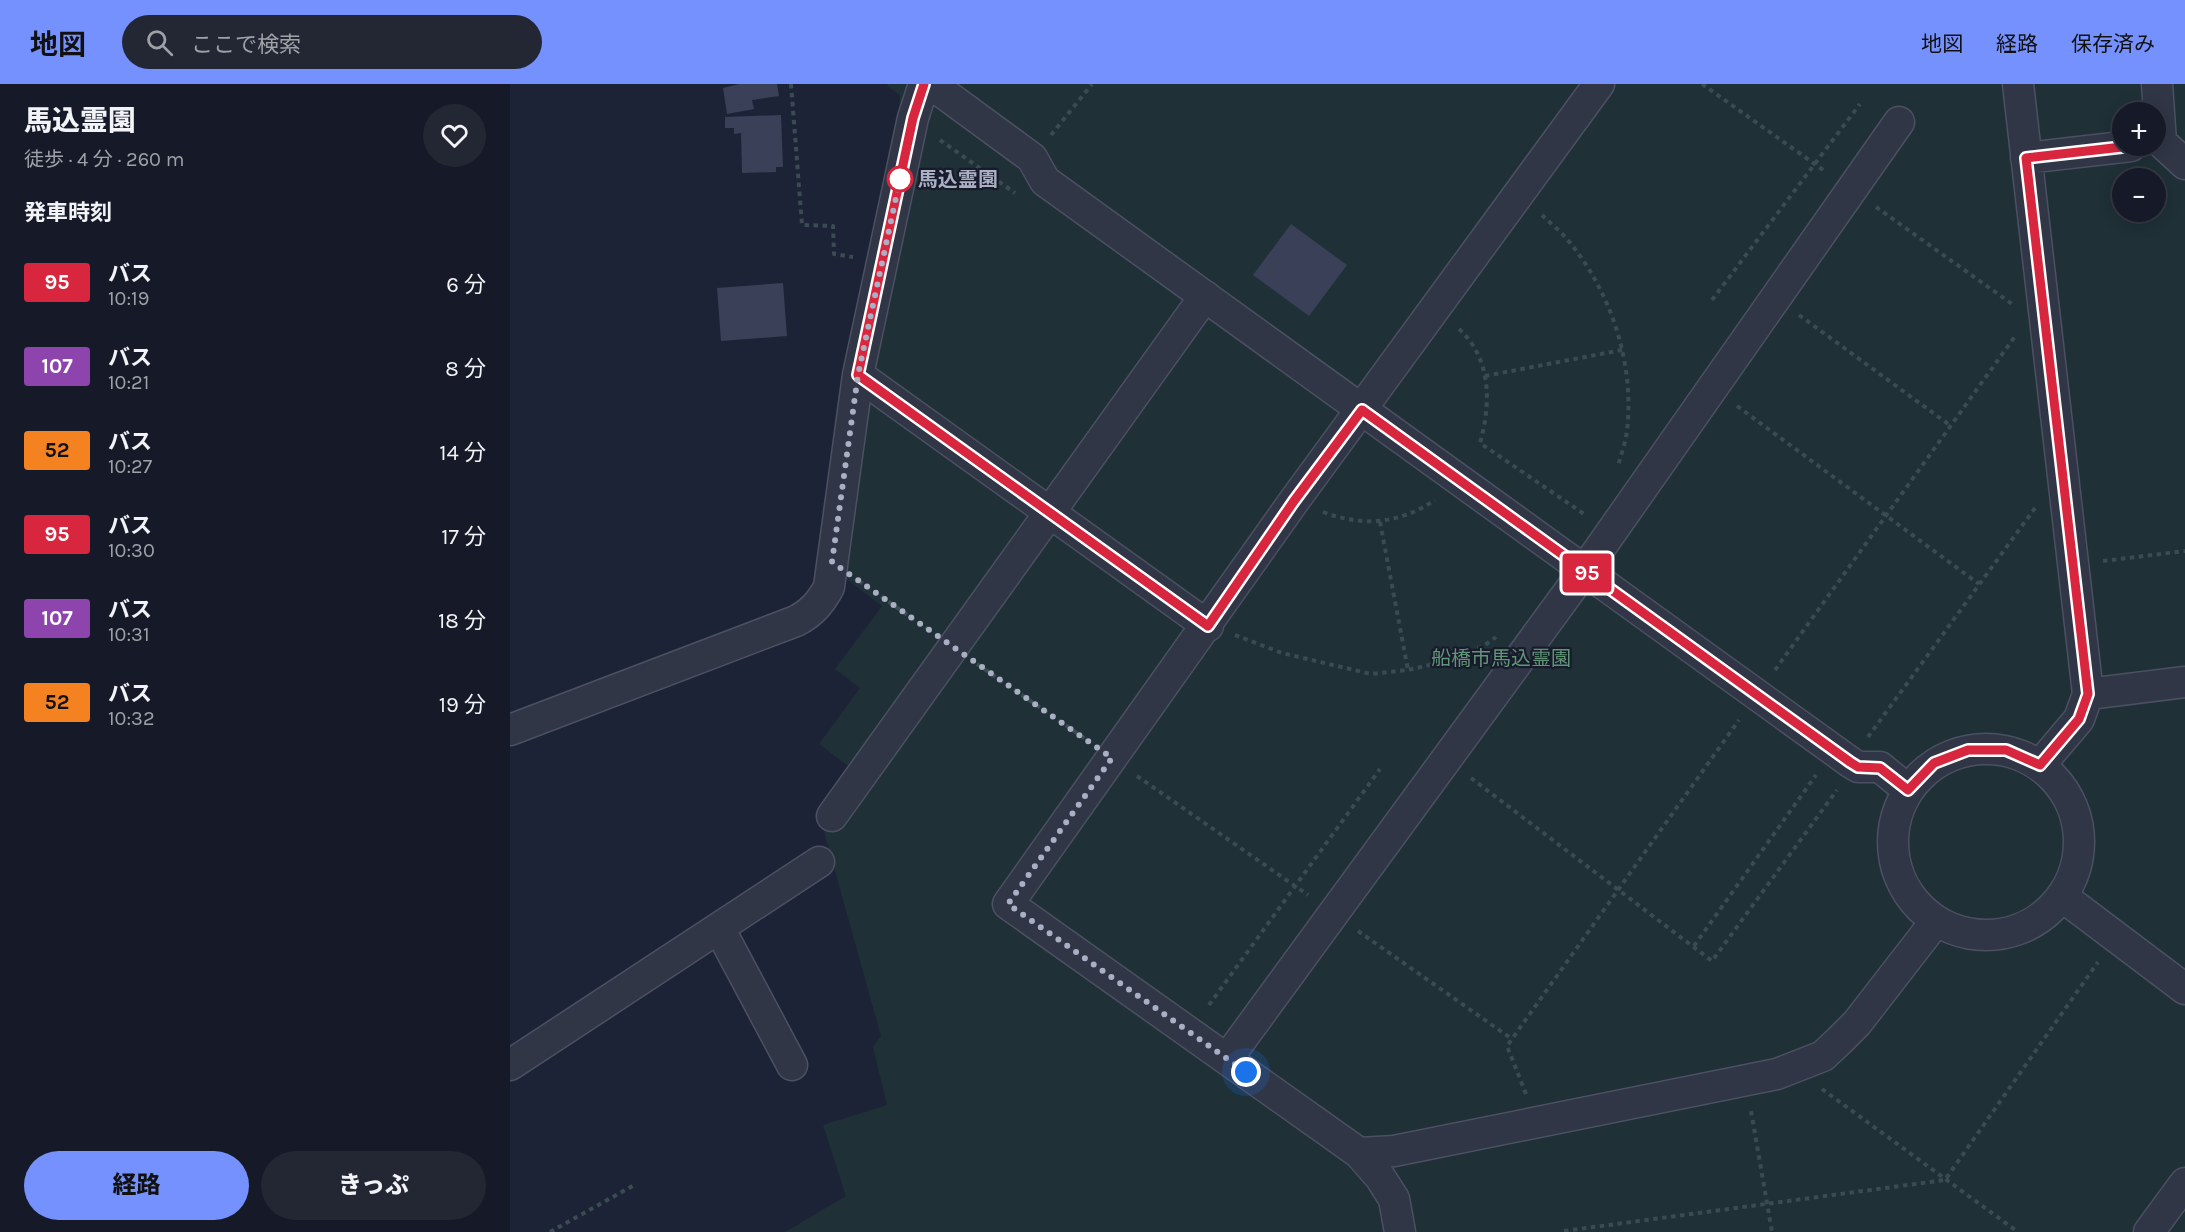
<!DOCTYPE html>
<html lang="ja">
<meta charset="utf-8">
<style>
:root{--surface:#161a28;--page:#232734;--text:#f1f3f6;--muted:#9ea1a8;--line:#353845;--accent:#7591fe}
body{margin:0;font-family:Karla,"Noto Sans JP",sans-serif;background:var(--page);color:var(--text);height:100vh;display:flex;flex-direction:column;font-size:22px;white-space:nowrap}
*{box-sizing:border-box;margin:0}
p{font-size:20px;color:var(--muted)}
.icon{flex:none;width:33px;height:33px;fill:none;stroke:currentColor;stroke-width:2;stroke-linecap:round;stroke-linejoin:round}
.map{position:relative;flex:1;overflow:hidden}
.drawer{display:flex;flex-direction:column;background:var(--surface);width:510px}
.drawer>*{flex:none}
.badge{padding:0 12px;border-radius:4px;font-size:21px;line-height:39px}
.fabs{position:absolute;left:1602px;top:18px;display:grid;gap:12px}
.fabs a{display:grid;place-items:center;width:54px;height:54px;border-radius:50%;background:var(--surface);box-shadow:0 3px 15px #0003,0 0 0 2px var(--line);font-size:30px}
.you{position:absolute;width:30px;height:30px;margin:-15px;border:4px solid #fff;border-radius:50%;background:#1a73e8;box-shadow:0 0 0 9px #1a73e833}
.map>.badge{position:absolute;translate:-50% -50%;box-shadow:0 0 0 3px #fff}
h2{padding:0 24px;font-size:22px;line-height:54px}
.round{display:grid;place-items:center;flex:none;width:63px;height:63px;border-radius:32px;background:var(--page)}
.overview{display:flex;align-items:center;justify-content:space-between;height:102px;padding:0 24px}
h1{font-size:28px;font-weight:800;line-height:45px}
.cta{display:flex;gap:12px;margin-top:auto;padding:12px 24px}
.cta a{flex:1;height:69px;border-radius:36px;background:var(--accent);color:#111;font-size:24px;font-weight:800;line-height:69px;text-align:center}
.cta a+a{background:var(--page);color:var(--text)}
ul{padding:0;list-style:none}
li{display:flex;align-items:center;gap:18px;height:84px;padding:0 24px}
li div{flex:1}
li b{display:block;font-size:22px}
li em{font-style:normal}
li .badge{min-width:66px;font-weight:700;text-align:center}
header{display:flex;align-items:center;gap:36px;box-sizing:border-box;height:84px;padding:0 30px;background:var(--accent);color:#111}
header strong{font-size:28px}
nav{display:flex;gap:33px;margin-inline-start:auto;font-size:21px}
.search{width:420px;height:54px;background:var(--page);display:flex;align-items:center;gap:15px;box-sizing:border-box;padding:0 21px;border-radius:33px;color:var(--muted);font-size:22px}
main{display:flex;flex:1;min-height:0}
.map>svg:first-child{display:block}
.green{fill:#1f3037;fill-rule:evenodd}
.building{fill:#394057}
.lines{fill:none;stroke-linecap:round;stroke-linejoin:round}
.minor-casing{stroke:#4b5062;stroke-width:33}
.path{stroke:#3a4b52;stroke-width:4;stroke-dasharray:4.5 4.5;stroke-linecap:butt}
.minor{stroke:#313647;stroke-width:30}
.line-casing{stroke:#fff;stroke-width:14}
.line{stroke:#d7263d;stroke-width:9}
.walk{stroke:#aaafc4;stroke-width:6;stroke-dasharray:0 10.8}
.stop-dot{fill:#fff;stroke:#d7263d;stroke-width:3}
.labels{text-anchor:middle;stroke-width:4.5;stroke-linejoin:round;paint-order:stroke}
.stop-label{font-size:20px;font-weight:bold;fill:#aaafc4;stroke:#171b2b;text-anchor:start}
.park-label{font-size:20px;fill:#619577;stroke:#171b2b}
</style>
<header>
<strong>地図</strong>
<div class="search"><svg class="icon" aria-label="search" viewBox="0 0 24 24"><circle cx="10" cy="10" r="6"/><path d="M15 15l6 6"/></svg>ここで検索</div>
<nav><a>地図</a><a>経路</a><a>保存済み</a></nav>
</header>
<main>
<section class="drawer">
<div class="overview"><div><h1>馬込霊園</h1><p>徒歩 · 4 分 · 260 m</p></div><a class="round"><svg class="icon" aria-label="heart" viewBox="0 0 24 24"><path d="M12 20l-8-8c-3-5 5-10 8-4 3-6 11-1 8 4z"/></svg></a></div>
<h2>発車時刻</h2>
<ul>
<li><span class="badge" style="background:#d7263d;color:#fff">95</span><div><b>バス</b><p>10:19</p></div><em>6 分</em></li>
<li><span class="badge" style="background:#8e44ad;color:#fff">107</span><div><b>バス</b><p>10:21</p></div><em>8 分</em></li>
<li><span class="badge" style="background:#f58220;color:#111">52</span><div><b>バス</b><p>10:27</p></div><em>14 分</em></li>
<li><span class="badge" style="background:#d7263d;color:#fff">95</span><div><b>バス</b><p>10:30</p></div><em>17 分</em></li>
<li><span class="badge" style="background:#8e44ad;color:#fff">107</span><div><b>バス</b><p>10:31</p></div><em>18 分</em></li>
<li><span class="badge" style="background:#f58220;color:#111">52</span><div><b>バス</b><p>10:32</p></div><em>19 分</em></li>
</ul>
<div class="cta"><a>経路</a><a>きっぷ</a></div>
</section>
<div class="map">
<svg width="1675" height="1148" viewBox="0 0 1675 1148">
<rect width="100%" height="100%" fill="#1d2336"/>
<!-- green -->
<path class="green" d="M378,0h1297v1148h-1400l61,-36 -23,-71 64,-20 -14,-58 8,-11 -63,-226 31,-43 -30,-23 41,-56 -25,-19 47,-63 -37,-28 54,-463 1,-20 -13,-9zM1612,28h34v34h-34zM1612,94h34v34h-34z"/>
<!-- building -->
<path class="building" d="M229,0h38l2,12 -27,4 2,9 -27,5 -4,-26z
M271,31l2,52h-7v5l-34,1 -1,-40 -7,1v-6h-9v-11z
M781,140l56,41 -38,51 -56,-41z
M273,199l4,53 -66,5 -4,-53z"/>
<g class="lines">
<!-- minor casing -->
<g class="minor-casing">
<path id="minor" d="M421,0l101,74 13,23 805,581 8,5h22l28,23
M1508,0l70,610 -9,25 -39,46
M1647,0l4,58 24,22
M1516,74l105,-12
M348,291l350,251
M1578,610l97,-12
M0,646l286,-109c16,-8 25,-19 33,-34l29,-212 55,-257 11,-34
M1383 758a93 93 0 1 1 186 0a93 93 0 1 1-186 0Z
M322,732l373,-520
M1553,813l122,92
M209,844l73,137
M717,975l357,-488 315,-449
M0,981l309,-203
M849,1069l35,-2 383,-77 46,-18 16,-15 18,-18 79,-102
M890,1148l-6,-33 -14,-22 -21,-24 -351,-249 286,-403 305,-417
M1639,1148l36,-49"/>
</g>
<!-- path -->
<path class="path" d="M281,0l11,141 31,1 1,28 19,3
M1192,0l124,88
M541,51l41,-51
M430,56l75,53
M1366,123l136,97
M1032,131c7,7 16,14 23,22 45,51 70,126 62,193 -1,12 -6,24 -9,36
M1202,216l148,-196
M1289,231l152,111
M949,245c33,30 32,75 21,114l107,73
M975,292l137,-26
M1227,322l242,178
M813,428c40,15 76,12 112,-12
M870,438l28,148
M1593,477l82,-10
M349,497l70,49
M725,551l47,18 89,21 37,-4 44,-10 33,-15 11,-8
M467,580l110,76
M1265,586l241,-335
M1358,653l167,-229
M627,692l171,119
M961,694l241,183 125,-171
M848,847l154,108
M1184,862l122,-171
M699,921l171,-236
M1312,1005l196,143
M1016,1010l-19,-48 232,-326
M1241,1027l21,121
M1054,1147l381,-51 153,-218
M40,1148l86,-48"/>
<!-- minor -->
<use href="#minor" class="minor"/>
</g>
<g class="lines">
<!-- line casing -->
<g class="line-casing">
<path id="line" d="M414,0l-11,34 -55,257 350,251 86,-125 68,-91 488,352 8,5 22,1 28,22 26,-27 34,-13h38l34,15 39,-46 9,-25 -62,-536 105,-12"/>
</g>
<!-- line -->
<use href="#line" class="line"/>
<!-- walk -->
<path class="walk" d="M390,95l-42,196 -26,187 280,196 -104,146 238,168"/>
</g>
<!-- markers -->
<circle class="stop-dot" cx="390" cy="95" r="12"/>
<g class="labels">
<!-- stop labels -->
<g class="stop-label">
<text x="408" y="102">馬込霊園</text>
</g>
<!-- park labels -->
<g class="park-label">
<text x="991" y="581">船橋市馬込霊園</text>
</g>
</g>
</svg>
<div class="fabs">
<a>+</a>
<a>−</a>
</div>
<div class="you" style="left:736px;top:988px"></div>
<b class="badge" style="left:1077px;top:489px;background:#d7263d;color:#fff">95</b>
</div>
</main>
